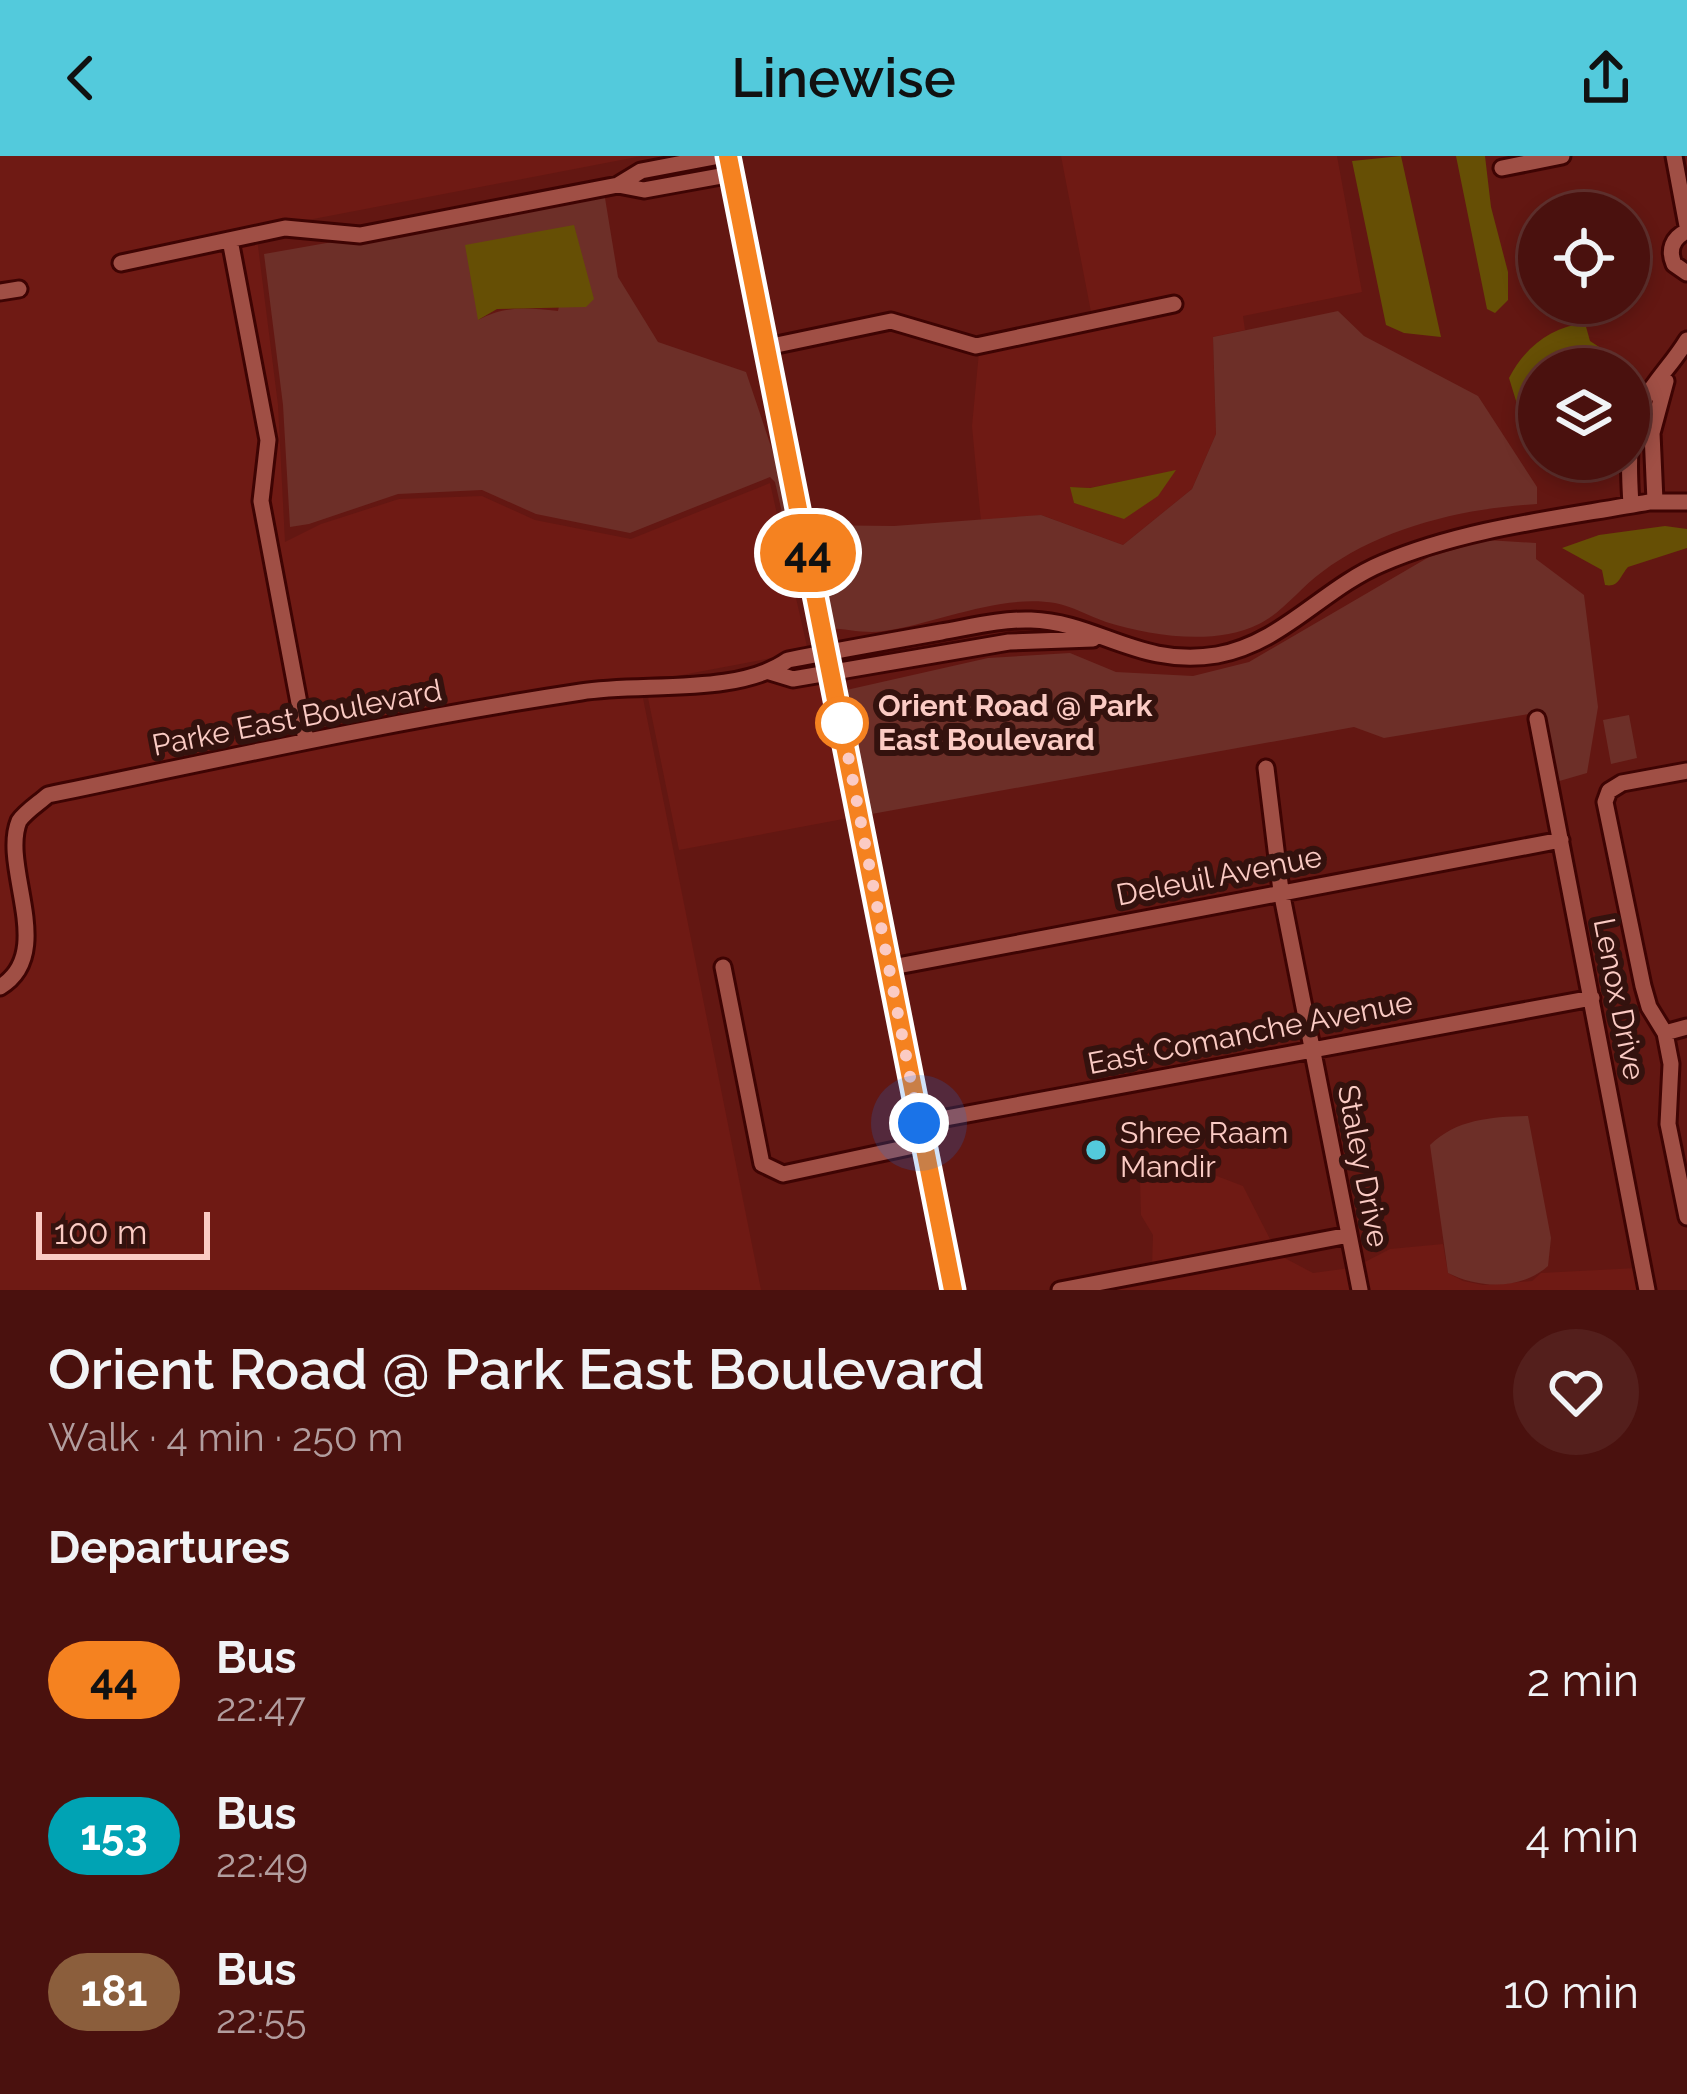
<!DOCTYPE html>
<meta charset="utf-8">
<style>
:root{--surface:#4a110e;--page:#541f1c;--text:#f1f3f6;--muted:#b29d9e;--line:#61312e;--accent:#53cadc}
body{margin:0;font-family:Raleway,sans-serif;background:var(--page);color:var(--text);height:100vh;display:flex;flex-direction:column;font-size:45px;white-space:nowrap}
*{box-sizing:border-box;margin:0}
p{font-size:39px;color:var(--muted)}
.icon{flex:none;width:66px;height:66px;fill:none;stroke:currentColor;stroke-width:2;stroke-linecap:round;stroke-linejoin:round}
.map{position:relative;height:1134px;overflow:hidden}
.sheet{display:flex;flex-direction:column;background:var(--surface);flex:1}
.sheet>*{flex:none}
.badge{padding:0 24px;border-radius:39px;font-size:42px;line-height:78px}
.tools{position:absolute;left:1518px;top:36px;display:grid;gap:24px}
.tools a{display:grid;place-items:center;width:132px;height:132px;border-radius:50%;background:var(--surface);box-shadow:0 6px 18px #0003,0 0 0 3px var(--line);font-size:60px}
.scale{position:absolute;left:36px;bottom:30px;width:174px;box-sizing:border-box;padding-left:12px;border:6px solid #fbcbc4;border-top:0;font-size:33px;line-height:42px;white-space:nowrap;color:#fbcbc4;-webkit-text-stroke:9px #34120e;paint-order:stroke}
.you{position:absolute;width:60px;height:60px;margin:-30px;border:9px solid #fff;border-radius:50%;background:#1a73e8;box-shadow:0 0 0 18px #1a73e833}
.map>.badge{position:absolute;translate:-50% -50%;box-shadow:0 0 0 6px #fff}
h2{padding:0 48px;font-size:45px;line-height:108px}
.round{display:grid;place-items:center;flex:none;width:126px;height:126px;border-radius:63px;background:var(--page)}
.headline{display:flex;align-items:center;justify-content:space-between;height:204px;padding:0 48px}
h1{font-size:57px;font-weight:600;line-height:90px}
ul{padding:0;list-style:none}
li{display:flex;align-items:center;gap:36px;height:156px;padding:0 48px}
li div{flex:1}
li b{display:block;font-size:45px}
li em{font-style:normal}
li .badge{min-width:132px;font-weight:700;text-align:center}
header{display:flex;justify-content:space-between;align-items:center;height:156px;padding:0 48px;background:var(--accent);color:#111;font-size:54px;font-weight:600}
.map>svg:first-child{display:block}
.built{fill:#6f1a14;fill-rule:evenodd}
.green{fill:#6d2f28;fill-rule:evenodd}
.water{fill:#664f05}
.lines{fill:none;stroke-linecap:round;stroke-linejoin:round}
.minor-casing{stroke:#3e0403;stroke-width:21}
.minor{stroke:#a04f45;stroke-width:15}
.line-casing{stroke:#fff;stroke-width:27}
.line{stroke:#f58220;stroke-width:18}
.walk{stroke:#fbcbc4;stroke-width:12;stroke-dasharray:0 21.6}
.stop-dot{fill:#fff;stroke:#f58220;stroke-width:6}
.poi-dot{fill:#53cadc;stroke:#34120e;stroke-width:4.5}
.labels{text-anchor:middle;stroke-width:12;stroke-linejoin:round;paint-order:stroke}
.stop-label{font-size:30px;font-weight:bold;fill:#fbcbc4;stroke:#34120e;text-anchor:start}
.street-label{font-size:30px;fill:#fbcbc4;stroke:#34120e}
.poi-label{font-size:30px;fill:#fbcbc4;stroke:#34120e;text-anchor:start}
</style>
<header><svg class="icon" aria-label="back" viewBox="0 0 24 24"><path d="M15 5l-7 7 7 7"/></svg>Linewise<svg class="icon" aria-label="share" viewBox="0 0 24 24"><path d="M12 15V3M7 8l5-5 5 5M5 13v7h14v-7"/></svg></header>
<div class="map">
<svg width="1687" height="1134" viewBox="0 0 1687 1134">
<rect width="100%" height="100%" fill="#631712"/>
<!-- built -->
<path class="built" d="M0,0h642l-386,74 22,175 7,137 36,-18 78,-25 83,-3 53,24 96,19 139,-56 38,168 -168,32 121,607h-761z
M1061,0h276l25,136 -119,24 2,14 -32,7 3,97 -24,55 -69,56 -82,-30 -60,7 -9,-96 7,-74 202,-43 -4,-12 -123,26 37,-11zM1174,315l-83,36 -17,-4 -3,-16 18,1z
M768,521l26,9 34,-5 26,136 -175,33 -32,-157z
M1201,1014l42,16 29,57 -120,23 1,-31 -12,-20 -1,-33 20,-9z
M1443,1088l5,29 15,8 20,4 49,-4 9,-8 96,-5 4,22h-275l-5,-26 29,-15z
M1279,1099l34,18 37,-5 4,22h-258z"/>
<!-- green -->
<path class="green" d="M599,39l6,3 13,79 40,65 88,30 48,143 -11,2 -8,-35 -5,-5 -140,56 -94,-19 -54,-24 -84,4 -89,30 -19,3 -7,-122 -19,-151zM574,70l-16,85c-30,-3 -53,-6 -80,9z
M1338,155l26,25 114,60 59,91v17c-72,4 -156,23 -215,68 -21,15 -40,41 -63,52 -45,22 -107,12 -153,-2 -17,-6 -34,-16 -51,-19 -56,-9 -117,20 -171,28 -18,3 -37,-2 -55,-3l-20,-103 85,1 147,-11 82,30 69,-56 24,-55 -3,-97z
M1487,384l49,3v16l48,36 14,112 -11,66 -31,9 -15,-70 -157,26 -30,-11 -488,88 -24,-124 146,-33 82,-5 46,19 77,4 56,-14 180,-105z
M1629,559l8,43 -26,6 -8,-44z
M1528,960l23,122 -3,28c-27,24 -68,23 -100,7l-18,-128c27,-26 61,-28 98,-29z"/>
<!-- water -->
<path class="water" d="M1401,0l40,181 -37,-4 -18,-8 -34,-164z
M1456,0h29l6,51 17,65v28l-13,13 -8,-4z
M574,69l20,74 -8,8 -89,2 -19,11 -13,-75z
M1585,167l5,18 23,15 2,13h-76v68l-22,-33 -8,-26c16,-31 42,-51 76,-55z
M1176,314l-18,26 -34,23 -50,-16 -4,-16 20,1z
M1665,370l22,3v19l-59,19c-8,9 -9,21 -23,18l-3,-15 -40,-22 37,-13z"/>
<g class="lines">
<!-- minor casing -->
<g class="minor-casing">
<path id="minor" d="M728,0l225,1134
M1674,0l13,70
M1502,12l60,-12
M618,29l26,5 88,-16
M1687,75c-15,7 -19,19 -13,33l13,9
M230,84l38,200 -7,61 45,239
M121,107l164,-35 75,7 258,-50 23,-14 79,-15
M0,136l19,-3
M767,191l124,-26 85,25 198,-42
M1655,345l-3,-68 14,-52
M1631,349c-2,-35 -5,-71 12,-103 12,-22 31,-40 44,-62
M770,516l23,7 216,-37 84,-3
M1537,563l110,571
M1266,612l15,123 79,399
M1687,615l-65,12 -13,8 -4,11 38,184 6,21 16,26 6,31 -3,60 19,93
M723,811l39,197 21,10 140,-30
M887,812l674,-128
M0,831c57,-34 0,-120 19,-166 7,-10 20,-18 29,-26 178,-37 354,-76 533,-103 62,-10 156,4 207,-32 51,-10 102,-19 153,-28 29,-5 60,-13 90,-12 66,2 109,48 186,35 66,-12 106,-67 166,-92 82,-35 178,-45 266,-61h38
M1665,877l22,-6
M919,967l673,-125
M1060,1134l289,-55"/>
</g>
<!-- minor -->
<use href="#minor" class="minor"/>
</g>
<g class="lines">
<!-- line casing -->
<g class="line-casing">
<path id="line" d="M728,0l225,1134"/>
</g>
<!-- line -->
<use href="#line" class="line"/>
<!-- walk -->
<path class="walk" d="M842,567l-3,-14 80,414"/>
</g>
<!-- markers -->
<circle class="stop-dot" cx="842" cy="567" r="24"/>
<circle class="poi-dot" cx="1096" cy="994" r="12"/>
<g class="labels">
<!-- stop labels -->
<g class="stop-label">
<text x="878" y="560">Orient Road @ Park<tspan x="878" dy="34">East Boulevard</tspan></text>
</g>
<!-- street labels -->
<g class="street-label">
<text transform="translate(297 562) rotate(-11)" y="10">Parke East Boulevard</text>
<text transform="translate(1219 720) rotate(-11)" y="10">Deleuil Avenue</text>
<text transform="translate(1619 843) rotate(79)" y="10">Lenox Drive</text>
<text transform="translate(1250 877) rotate(-11)" y="10">East Comanche Avenue</text>
<text transform="translate(1363 1010) rotate(79)" y="10">Staley Drive</text>
</g>
<!-- poi labels -->
<g class="poi-label">
<text x="1120" y="987">Shree Raam<tspan x="1120" dy="34">Mandir</tspan></text>
</g>
</g>
</svg>
<div class="tools">
<a><svg class="icon" aria-label="locate" viewBox="0 0 24 24"><circle cx="12" cy="12" r="6"/><path d="M12 2v4M12 18v4M2 12h4M18 12h4"/></svg></a>
<a><svg class="icon" aria-label="layers" viewBox="0 0 24 24"><path d="M12 4l9 5-9 5-9-5zM3 14l9 5 9-5"/></svg></a>
</div>
<div class="scale">100 m</div>
<div class="you" style="left:919px;top:967px"></div>
<b class="badge" style="left:808px;top:397px;background:#f58220;color:#111">44</b>
</div>
<section class="sheet">
<div class="headline"><div><h1>Orient Road @ Park East Boulevard</h1><p>Walk · 4 min · 250 m</p></div><a class="round"><svg class="icon" aria-label="heart" viewBox="0 0 24 24"><path d="M12 20l-8-8c-3-5 5-10 8-4 3-6 11-1 8 4z"/></svg></a></div>
<h2>Departures</h2>
<ul>
<li><span class="badge" style="background:#f58220;color:#111">44</span><div><b>Bus</b><p>22:47</p></div><em>2 min</em></li>
<li><span class="badge" style="background:#00a3b4;color:#fff">153</span><div><b>Bus</b><p>22:49</p></div><em>4 min</em></li>
<li><span class="badge" style="background:#8b5e3c;color:#fff">181</span><div><b>Bus</b><p>22:55</p></div><em>10 min</em></li>
</ul>
</section>
